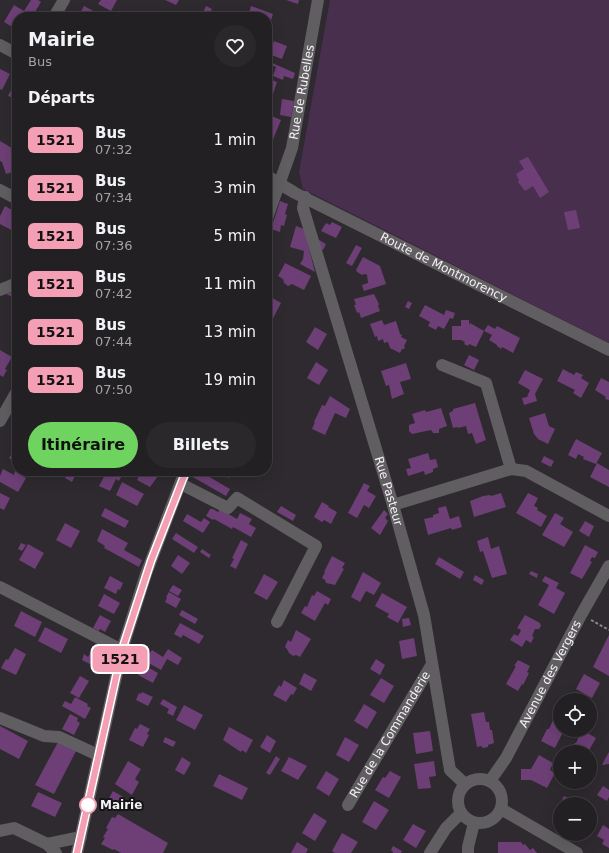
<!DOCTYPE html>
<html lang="fr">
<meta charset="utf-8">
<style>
:root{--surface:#222023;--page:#2a282b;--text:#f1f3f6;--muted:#a2a3a6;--line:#3f3e41;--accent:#6fd35f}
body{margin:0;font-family:"DejaVu Sans",sans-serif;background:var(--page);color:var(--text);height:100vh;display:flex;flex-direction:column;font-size:15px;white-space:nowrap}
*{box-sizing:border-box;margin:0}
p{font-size:13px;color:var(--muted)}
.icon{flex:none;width:22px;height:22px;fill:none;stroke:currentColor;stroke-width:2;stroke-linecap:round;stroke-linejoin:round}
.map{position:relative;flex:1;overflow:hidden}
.drawer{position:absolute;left:12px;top:12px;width:260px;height:464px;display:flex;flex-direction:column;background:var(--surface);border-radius:16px;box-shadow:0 4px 16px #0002,0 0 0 1px var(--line)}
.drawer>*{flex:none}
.badge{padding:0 8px;border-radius:6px;font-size:14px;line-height:26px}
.controls{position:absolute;left:553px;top:693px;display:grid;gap:8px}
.controls a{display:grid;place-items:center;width:44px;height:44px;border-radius:50%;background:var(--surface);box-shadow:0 4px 16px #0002,0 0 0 1px var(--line);font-size:20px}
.map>.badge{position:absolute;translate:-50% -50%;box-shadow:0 0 0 2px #fff}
h2{padding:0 16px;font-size:15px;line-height:36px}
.round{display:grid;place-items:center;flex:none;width:42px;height:42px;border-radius:21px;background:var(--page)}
.headline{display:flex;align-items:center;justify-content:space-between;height:68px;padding:0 16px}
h1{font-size:19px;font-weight:800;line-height:30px}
.action{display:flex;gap:8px;margin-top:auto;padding:8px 16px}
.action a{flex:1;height:46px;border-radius:24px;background:var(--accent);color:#111;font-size:16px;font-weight:800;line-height:46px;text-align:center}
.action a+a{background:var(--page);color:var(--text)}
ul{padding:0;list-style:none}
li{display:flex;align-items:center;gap:12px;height:48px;padding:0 16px}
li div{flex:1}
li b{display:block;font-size:15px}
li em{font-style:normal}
li .badge{min-width:44px;font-weight:700;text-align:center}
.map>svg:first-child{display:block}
.green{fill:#492f4e}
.building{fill:#6d3f76}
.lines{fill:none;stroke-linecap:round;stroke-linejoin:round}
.path{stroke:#8a878a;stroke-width:2;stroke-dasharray:3 2;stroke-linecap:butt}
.minor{stroke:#605e61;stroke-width:12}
.line-casing{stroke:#fff;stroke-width:9}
.line{stroke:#f49fb3;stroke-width:6}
.stop-dot{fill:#fff;stroke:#f49fb3;stroke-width:2}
.labels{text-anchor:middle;stroke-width:4;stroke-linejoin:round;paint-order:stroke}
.street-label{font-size:12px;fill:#f4f2f4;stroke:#151416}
.stop-label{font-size:12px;font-weight:bold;fill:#f4f2f4;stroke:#151416;text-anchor:start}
</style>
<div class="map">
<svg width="609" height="853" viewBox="0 0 609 853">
<rect width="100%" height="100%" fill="#2e2a2f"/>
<!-- green -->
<path class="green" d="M330,0h279v343l-306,-154 -4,-17z"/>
<!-- building -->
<path class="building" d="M31,0h7l3,2 -9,15h-15v11l-2,-2 -1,2 -10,-6 10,-17 10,6z
M101,0h16l-6,11 -13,-7z
M165,0h14l-3,5z
M286,0h13l-1,4z
M84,6l15,8 -1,3h-20z
M206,6l6,3 -1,2 14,6h-24z
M251,6l22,8 -2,6 -4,-1v-2h-19z
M274,41l13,5 -5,13 -13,-5z
M270,62l25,11 -2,6 -9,-3 -1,4 -10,-4 3,-9 -7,-3z
M0,69l10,5 -8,16 -2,-1z
M267,78l10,4 -5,15 -5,-2z
M17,83v16l-9,-3 6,-12z
M282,99l12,2 -3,16 -11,-2z
M267,114l14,6 -9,22 -5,-2z
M0,141l17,10v18l-1,2 -10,3 -4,-12 -2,-1z
M528,157l21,35 -9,6 -7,-12 -8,5 -7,-9 1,-2 -3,-6 8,-5 -5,-8z
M280,201l8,3 -3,10 2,1 -3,11 -3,-1 -1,7 -9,-3z
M5,206l12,7v20l-17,-9v-8z
M576,210l4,18 -12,2 -4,-18z
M332,222l10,5 -6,11 -15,-7 5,-8 4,2z
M296,226l8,3 11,43 -15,-8 3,-5 1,-8 -14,-4z
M314,237l12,7 -3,6 -7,-4z
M356,245l6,3 -10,18 -6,-3z
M363,257l17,9 6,18 -22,7 -2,-6 6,-2 -1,-8 -2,-1 -3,1 -5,-3 -1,-2z
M285,263l26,13 -7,14 -12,-6 -4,2 -4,-3 -1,-4 -5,-3z
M16,290l1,9 -11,-5z
M374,294l5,10 -1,2 2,5 -19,7 -2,-6 -2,1 -3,-8h2l-2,-6z
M269,296l12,7 -14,27v-30z
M408,301l4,2 -3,6 -4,-2z
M425,305l19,10 2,-5 9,3 -2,6 -3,-1 -6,11 -6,-3 -2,4 -8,-4 2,-4 -11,-6z
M17,314v18l-5,-3 4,-6 -3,-2z
M382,320l2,5 12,-4 4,13 2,1 -1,2 6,3 -3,6 1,1 -1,2h-2l-2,4 -10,-5 -2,-6 -4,1 -1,-4 -5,2 -1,-5 -2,1 -5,-13z
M461,320h8v5l1,-2 14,8 4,-6 7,4 2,-3 23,12 -7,15 -11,-6 -1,2 -4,-3v-1l-8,-5 3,-5 -8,-4 -8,16 -7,-3 -1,2 -4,-2 1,-2 -4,-2h-9v-14h9z
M315,327l12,7 -9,16 -12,-8z
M267,342l6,4 -6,9z
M0,350l12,7 -7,12 2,1 -4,7 -3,-2z
M469,355l10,5 -5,10 -10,-5z
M316,362l12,8 -9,15 -12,-7z
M406,363l5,16 -11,3 4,12 -12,5 -3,-14 -3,1 -5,-15z
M563,369l11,6 2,-3 7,3 -2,3 8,5 -8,15 -8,-5 2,-3 -18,-9z
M525,370l18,9 -8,15 2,7 -13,4 -2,-7 5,-1 3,-7 -12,-7z
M601,378l8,4v18l-4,-1 1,-2 -11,-7z
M330,396l20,13 -4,9 -11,-5 -10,22 -13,-6 3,-7h-1l8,-17 3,1z
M475,403l11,37 -10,4 -4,-11 -4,1 -2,-8 -8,2v-1l-5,1 -4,-15 4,-2v-2z
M441,408l6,18 -8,3v4h-6l-2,-3 -19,4 -3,-3v-6l6,-2 -3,-9 13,-4 1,2z
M545,413l4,13 6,3 -7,15 -10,-5 -4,-5 -5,-16z
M576,439l26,14 -6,11 -13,-5 1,-2 -6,-3 -2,5 -8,-4z
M17,445v18l-8,-5z
M428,453l2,7 6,-1 2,8 -5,2v3l-8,3 -1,-4 -16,5 -2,-7 5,-1 -3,-9z
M544,456l10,5 -3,6 -10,-5z
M597,463l12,7v17l-19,-10z
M3,469l11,6 1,-4 11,7 -8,14 -18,-10v-6z
M69,471l7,3 -4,8 -7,-4z
M111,471h13l-5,10 -3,-2 -6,12 -11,-5 7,-13 3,2z
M142,471h17l-3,5h2l-8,11 -13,-7z
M194,471h5l31,18 -4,7 -35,-20z
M216,471h17l-4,7z
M122,482l22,12 -7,12 -21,-11z
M364,483l6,3 -3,5 9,5 -7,12 -5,-3 -7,13 -9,-5z
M0,493l10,5 -6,12 -4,-2z
M501,493l5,14 -32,10 -4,-16 13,-5 7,-1 1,1z
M528,493l10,5 -4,8 4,2 -1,2 10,6 -6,11 -25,-14z
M322,502l7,4 -1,1 9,5 -6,12 -7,-4 -2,2 -8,-5z
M281,506l15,9 -3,6 -16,-9z
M446,506l4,13 9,-3 3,11 -10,3 -1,-2 -23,7 -4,-16 9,-2v-2l6,-2 -1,-5z
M105,508l24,13 -4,7 -24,-12z
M210,509h3l5,3 2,-3 17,10 3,-6 12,6 -3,5 7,4 -5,9 -18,-10 -1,2 -18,-10 -1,1 -7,-4z
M384,510l4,4 -3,4 3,3 -8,14 -9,-7z
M555,513l9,5 -4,6 13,8 -9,15 -22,-12z
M187,514l14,8 3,-4 6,4 -7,11 -20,-12z
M585,521l9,5 -5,11 -10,-6z
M65,523l15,8 -9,17 -15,-8z
M102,529l26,14 -4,7 18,10 -3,7 -35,-19 1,-2 -8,-5z
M176,533l22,14 -4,6 -22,-14z
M488,537l3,12 8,-3 8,28 -15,4 -9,-27 -3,1 -3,-11z
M241,540l7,4 -12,25 -6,-3 4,-7 -2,-1z
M21,543l5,2 -4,6 -4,-2z
M28,544l16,9 -9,16 -16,-9z
M585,545l13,7 -3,6 -3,-1 -2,4 2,1 -10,17 -12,-6z
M202,549l9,6 -2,3 -9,-6z
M178,555l12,8 -8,11 -11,-8z
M332,556l13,7 -3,5 2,1 -9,16 -9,-2 -1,-3 -3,-2 3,-6h-1z
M439,557l25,15 -4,7 -25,-15z
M531,571l7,3 -1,4 -8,-4z
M363,572l18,11 -7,12 -8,-4 -6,11 -9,-5z
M264,574l14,8 -11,18 -13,-7z
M475,575l9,5 -2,5 -9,-5z
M110,576l13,7 -3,7 -2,-1 -2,5 -12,-6z
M545,576l14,7 -3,5 9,5 -11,21 -16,-9 11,-20 -7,-4z
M173,585l9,5 -4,6 -9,-5z
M317,591l14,8 -3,6 -3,-2 -10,18 -14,-8 4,-7 2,1 5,-12 2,1z
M169,592l12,7 -5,9 -11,-6 2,-4 -1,-1z
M382,593l25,14 -9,16 -11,-6 2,-3 -14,-8z
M104,594l16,9 -6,11 -16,-8z
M182,610l16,9 -3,5 -16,-9z
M21,611l21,11 -7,15 -21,-11z
M100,615l11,6 -6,11 -5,-3 -1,2 -6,-3z
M525,615l15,8 1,3 -2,3h-4l-3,7 2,1 -3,6 -5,-3 -4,7 -12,-7 4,-6 4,2 3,-6 -4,-2z
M409,618l2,7 -8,2 -1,-8z
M180,623l24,13 -5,8 -16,-9 -2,3 -7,-4z
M45,627l23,12 -7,14 -23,-12z
M296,630l15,9 -11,18 -4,-2 -3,1 -4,-3 -2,-4 -2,-2 3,-7 3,2z
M609,635v41l-16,-9z
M414,638l3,18 -15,3 -3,-18z
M101,644l8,4 -11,20 -16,-8 2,-6 4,3 6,-11 5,2z
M15,648l11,6 -10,21 -15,-7 5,-9 2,1z
M168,649l14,9 -4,7 -11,-6 -6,11 -16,-9 7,-11 11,7z
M376,659l9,6 -5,10 -10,-6z
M518,660l12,6 -3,6 2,1 -6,12 -1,-1 -4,7 -12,-7 10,-18h-2z
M144,665l14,8 -5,10 -15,-8z
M304,673l13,7 -6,11 -12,-7z
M584,674l16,9 -8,15 -16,-9z
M80,676l9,5 -10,17 -9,-5z
M381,678l13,8 -10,17 -14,-8z
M284,680l13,8 -4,7 -2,-1 -5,8 -13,-7 6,-10 2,2z
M142,692l11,5 -5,9 -12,-6 3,-7 2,1z
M570,693l12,7h-16z
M75,697l13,7 -1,2 4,2 -6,11 -23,-13 3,-5 6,3z
M163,699l14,8 -4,9 -6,-3 2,-4 -9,-5z
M364,704l13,8 -10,17 -13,-8z
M184,705l19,10 -8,15 -19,-10z
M484,712l2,10h3l1,8h2l2,13 -6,2v2l-5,1 -2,-2 -4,1 -6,-33z
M70,714l8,4 -1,3 3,2 -6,12 -12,-6z
M555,716l5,3v11h8l-1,2 -3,-2 -9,18 -14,-7 6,-12h2z
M140,724l10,5 -3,5 2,1 -6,12 -14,-7 6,-12 2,1z
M0,726l28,15 -9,18 -19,-10z
M229,727l24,13 -7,13 -4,-3 -1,2 -18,-12z
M582,730l14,8 -8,14h-19l6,-9h1z
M430,731l3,20 -17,3 -3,-21z
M267,735l9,6 -6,12 -10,-6z
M165,737l11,5 -3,5 -10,-5z
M345,737l14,8 -10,17 -13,-7z
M58,742l18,9 -22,43 -19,-9z
M609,752v12l-7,1 3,-6z
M539,755l14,8 -3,7 5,3 -8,15 -16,-8h-10v-11h10z
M276,756l4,3 -10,16 -4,-2z
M182,757l9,6 -7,12 -9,-5z
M289,757l18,9 -9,14 -17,-9z
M128,761l13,8 -6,10 4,3 -7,13 -17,-11z
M434,761l2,15 -7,1 2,11 -13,1 -4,-25z
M326,771l13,8 -10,17 -13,-8z
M390,771l11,6 -12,21 -14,-8 8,-13 2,1z
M219,774l29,14 -6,12 -29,-14z
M603,786l6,4v7l-2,4 -10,-6z
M113,791l12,7 -1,2 8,5 -3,4 -8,-4 -2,4 -12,-7z
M38,792l24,11 -7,14 -24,-11z
M564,796l17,8h-21v11l-4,-2v-2z
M374,801l15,9 -13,20 -14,-8z
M314,813l13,8 -12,20 -13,-8z
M118,814l50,29 -5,10h-42l-7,-4 -1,1 -12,-6 4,-6 -2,-1 5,-8 -2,-1 6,-11 3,1z
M413,824l13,7 -10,17 -13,-8z
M603,825l6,4v19l-7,-4 2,-4 -7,-4z
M342,833l16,9 -7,11h-16l-3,-2z
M297,842l11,7 -2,4h-15z
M498,842h23l2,3 2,-1 5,6 3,-2 4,5h-39z
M393,846l9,5 -1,2h-8v-1l-2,-2z"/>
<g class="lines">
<!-- path -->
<path class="path" d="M591,620l18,10"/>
<!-- minor -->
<g class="minor">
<path d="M54,17l10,-17"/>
<path d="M0,45l17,9"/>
<path id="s1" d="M267,176l28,17 314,157"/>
<path d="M0,190l17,9"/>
<path id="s2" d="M305,197l-2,11 90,297 31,110 26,155 15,14"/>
<path id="s3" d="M267,218l25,-70 26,-148"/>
<path d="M0,290l17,-7"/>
<path d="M442,365l44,18 25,86"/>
<path d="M0,421l17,-30"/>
<path d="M181,484l47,24 9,-10 79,48 -39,76"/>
<path d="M393,505l118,-36 15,2 83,45"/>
<path d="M0,587l122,63"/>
<path d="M0,718l44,18 15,1 39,18"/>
<circle cx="480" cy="801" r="22"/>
<path id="s4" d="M490,781l16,-23 75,-143 28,-49"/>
<path id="s5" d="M348,805l84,-141"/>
<path d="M501,809l76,44"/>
<path d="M0,831l14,-3 33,16 9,9"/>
<path d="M47,844l34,-7"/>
<path d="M77,853l45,-203 24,-76 39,-103"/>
<path d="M430,853l16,-25 15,-15"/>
<path d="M468,853v-6l6,-24"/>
</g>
</g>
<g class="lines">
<!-- line casing -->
<g class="line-casing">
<path id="line" d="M77,853l45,-203 29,-89 35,-90"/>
</g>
<!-- line -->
<use href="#line" class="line"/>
</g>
<!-- markers -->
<circle class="stop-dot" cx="88" cy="805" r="8"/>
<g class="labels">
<!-- street labels -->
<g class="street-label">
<text dy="4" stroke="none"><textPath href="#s3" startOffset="131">Rue de Rubelles</textPath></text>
<text dy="4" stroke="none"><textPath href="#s1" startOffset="199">Route de Montmorency</textPath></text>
<text dy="4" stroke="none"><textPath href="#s2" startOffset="307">Rue Pasteur</textPath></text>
<text dy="4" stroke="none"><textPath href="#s4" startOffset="123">Avenue des Vergers</textPath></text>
<text dy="4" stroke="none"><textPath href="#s5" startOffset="82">Rue de la Commanderie</textPath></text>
</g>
<!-- stop labels -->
<g class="stop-label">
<text x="100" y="809">Mairie</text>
</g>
</g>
</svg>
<div class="controls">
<a><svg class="icon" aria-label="locate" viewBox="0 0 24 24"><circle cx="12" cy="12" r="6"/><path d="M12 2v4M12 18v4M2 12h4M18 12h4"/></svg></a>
<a>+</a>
<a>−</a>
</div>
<b class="badge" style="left:120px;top:659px;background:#f49fb3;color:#111">1521</b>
<section class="drawer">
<div class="headline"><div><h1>Mairie</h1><p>Bus</p></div><a class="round"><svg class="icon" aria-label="heart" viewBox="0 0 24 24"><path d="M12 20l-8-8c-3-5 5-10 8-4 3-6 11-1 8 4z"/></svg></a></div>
<h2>Départs</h2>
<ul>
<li><span class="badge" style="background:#f49fb3;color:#111">1521</span><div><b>Bus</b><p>07:32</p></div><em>1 min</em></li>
<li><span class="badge" style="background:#f49fb3;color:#111">1521</span><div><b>Bus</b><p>07:34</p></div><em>3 min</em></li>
<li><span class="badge" style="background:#f49fb3;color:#111">1521</span><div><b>Bus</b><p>07:36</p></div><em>5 min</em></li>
<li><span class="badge" style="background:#f49fb3;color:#111">1521</span><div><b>Bus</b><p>07:42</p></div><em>11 min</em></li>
<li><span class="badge" style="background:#f49fb3;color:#111">1521</span><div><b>Bus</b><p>07:44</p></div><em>13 min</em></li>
<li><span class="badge" style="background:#f49fb3;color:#111">1521</span><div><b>Bus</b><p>07:50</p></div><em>19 min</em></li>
</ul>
<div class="action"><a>Itinéraire</a><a>Billets</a></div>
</section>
</div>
